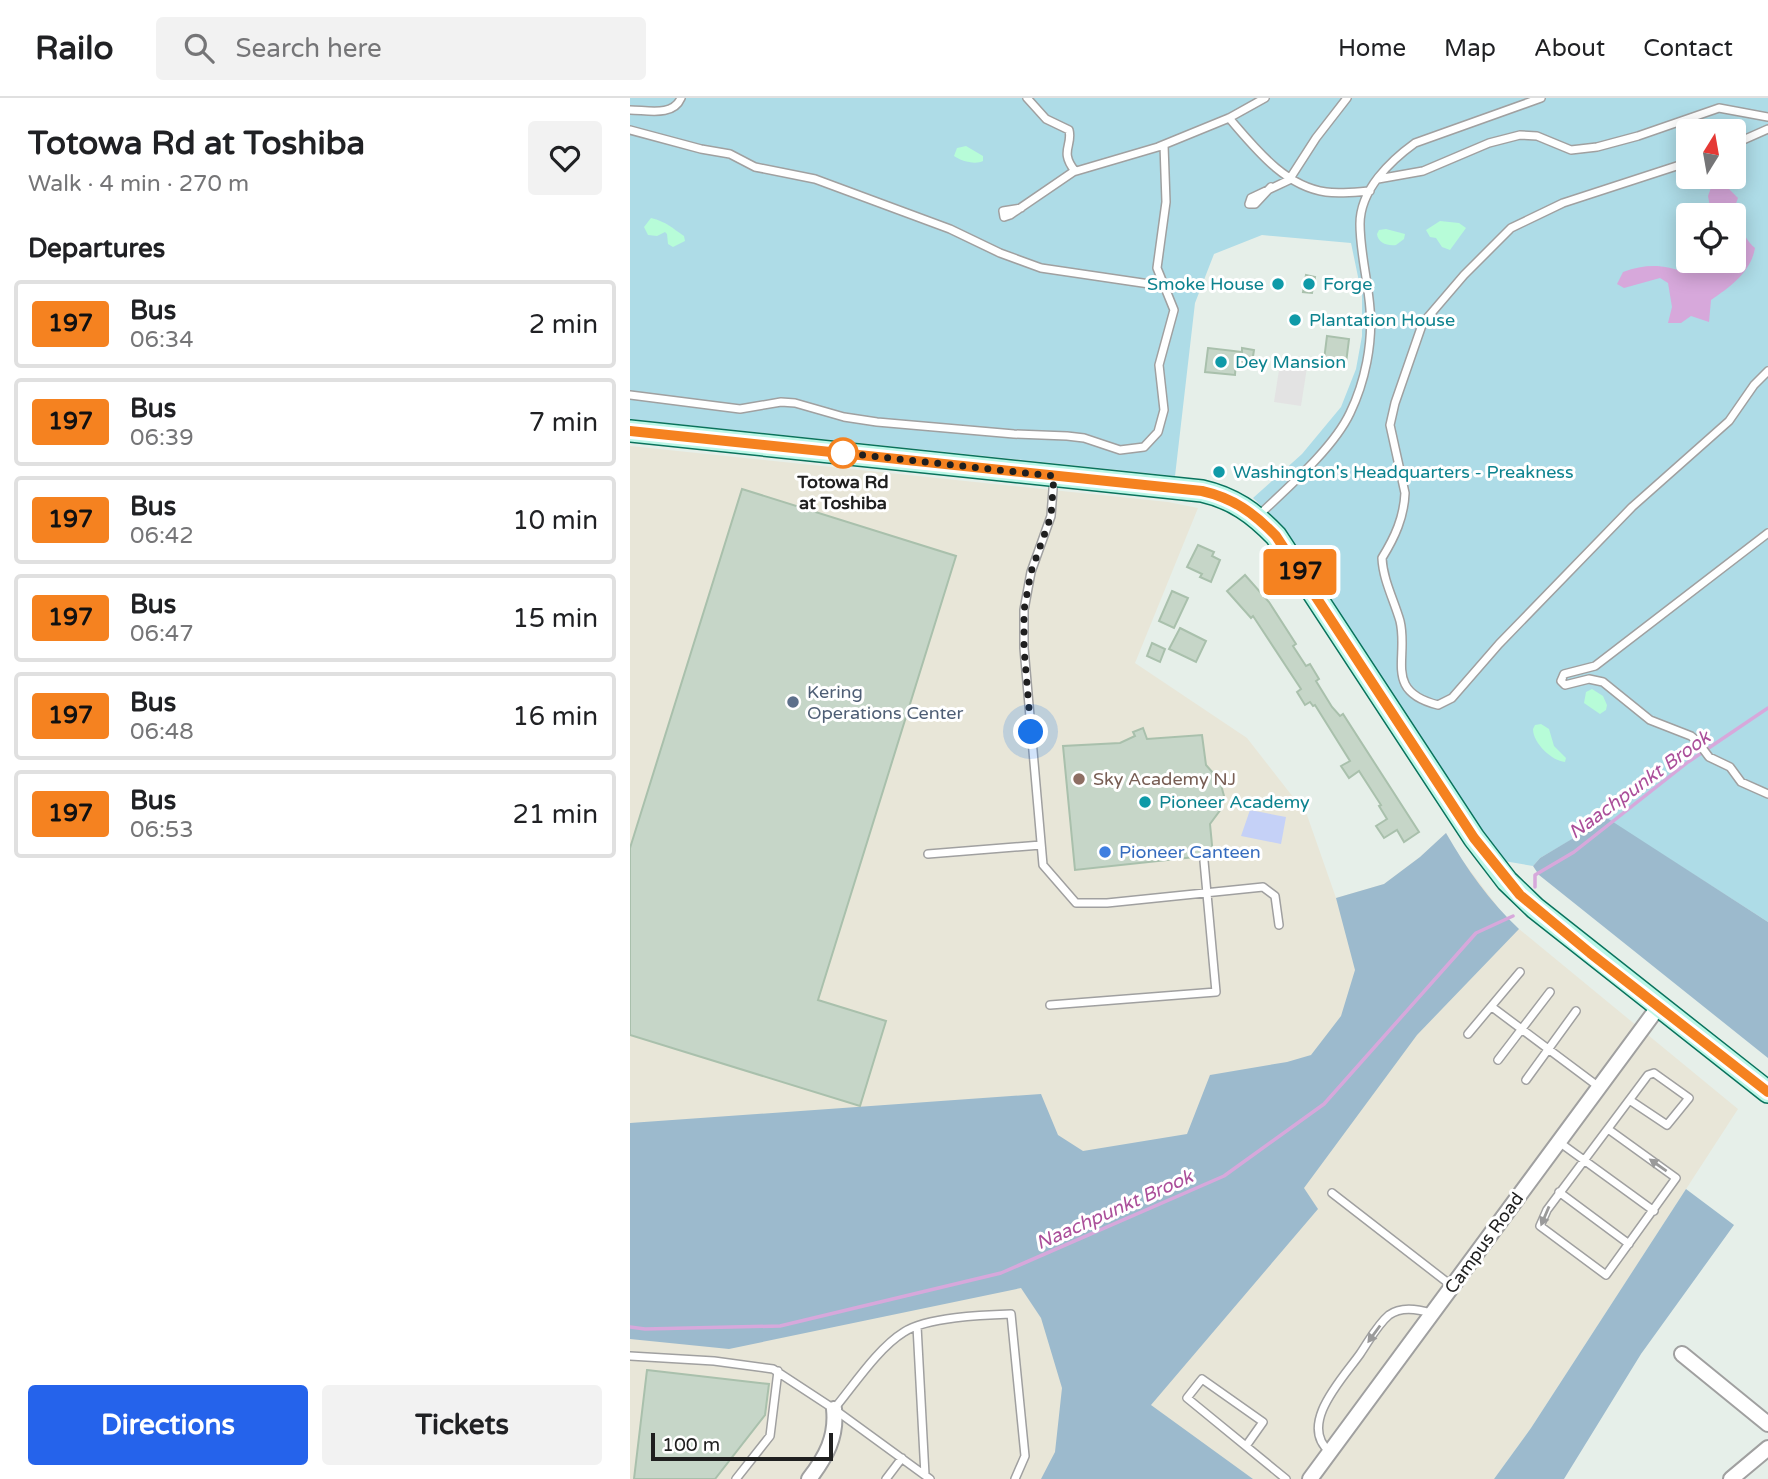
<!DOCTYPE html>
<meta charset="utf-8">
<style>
:root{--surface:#fff;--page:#f2f2f2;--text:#202124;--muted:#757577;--line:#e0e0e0;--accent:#2563eb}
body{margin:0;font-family:"Varela Round",sans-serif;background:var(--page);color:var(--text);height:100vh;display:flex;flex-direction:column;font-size:26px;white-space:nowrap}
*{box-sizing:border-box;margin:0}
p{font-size:23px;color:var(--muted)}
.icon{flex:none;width:38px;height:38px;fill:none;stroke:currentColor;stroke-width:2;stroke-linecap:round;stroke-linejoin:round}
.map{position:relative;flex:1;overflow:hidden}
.drawer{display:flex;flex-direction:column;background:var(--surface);width:630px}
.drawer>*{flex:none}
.badge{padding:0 14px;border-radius:5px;font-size:24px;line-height:46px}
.needle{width:46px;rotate:11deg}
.controls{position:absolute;left:1046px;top:21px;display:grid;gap:14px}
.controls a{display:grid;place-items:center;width:70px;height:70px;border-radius:7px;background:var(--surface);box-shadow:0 4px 18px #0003;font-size:35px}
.scale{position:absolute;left:21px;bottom:18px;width:182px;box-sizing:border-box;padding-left:7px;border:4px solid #1f1f1f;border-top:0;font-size:19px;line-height:24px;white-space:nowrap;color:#1f1f1f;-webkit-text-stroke:5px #fff;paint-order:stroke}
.you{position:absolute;width:35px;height:35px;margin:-18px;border:5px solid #fff;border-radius:50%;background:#1a73e8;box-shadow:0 0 0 10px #1a73e833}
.map>.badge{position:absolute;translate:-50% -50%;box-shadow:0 0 0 4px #fff}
h2{padding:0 28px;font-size:26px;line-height:63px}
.round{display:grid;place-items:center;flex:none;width:74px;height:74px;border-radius:7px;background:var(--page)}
.headline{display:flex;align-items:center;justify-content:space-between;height:119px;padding:0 28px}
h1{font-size:33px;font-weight:800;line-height:52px}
.primary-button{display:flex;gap:14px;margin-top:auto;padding:14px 28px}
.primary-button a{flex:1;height:80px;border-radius:7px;background:var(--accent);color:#fff;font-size:28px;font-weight:800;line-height:80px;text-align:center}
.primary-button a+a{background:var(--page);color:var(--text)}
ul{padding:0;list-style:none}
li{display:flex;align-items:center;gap:21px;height:88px;margin:0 14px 10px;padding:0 14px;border:4px solid var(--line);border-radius:7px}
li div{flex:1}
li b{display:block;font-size:26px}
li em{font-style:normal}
li .badge{min-width:77px;font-weight:700;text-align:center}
header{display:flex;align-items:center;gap:42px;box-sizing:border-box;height:98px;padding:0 35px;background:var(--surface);border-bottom:2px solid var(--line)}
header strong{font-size:33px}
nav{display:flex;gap:38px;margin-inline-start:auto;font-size:24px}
.search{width:490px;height:63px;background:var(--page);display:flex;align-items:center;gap:18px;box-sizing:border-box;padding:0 24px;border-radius:7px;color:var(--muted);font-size:26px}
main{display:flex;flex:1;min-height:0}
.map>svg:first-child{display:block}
.industrial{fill:#e8e6d8}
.grass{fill:#aedce7;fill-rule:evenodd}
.forest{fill:#9cbacd}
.sand{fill:#b7fcd8}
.park{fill:#c5d1f7}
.parking{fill:#e3e3e3}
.water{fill:#d7a8db}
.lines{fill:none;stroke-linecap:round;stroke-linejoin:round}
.stream{stroke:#d7a8db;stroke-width:3.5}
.building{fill:#c6d6c8;stroke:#a9c0ac;stroke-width:2}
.service-casing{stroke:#a0a0a0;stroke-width:10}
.minor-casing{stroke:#a0a0a0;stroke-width:18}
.secondary-casing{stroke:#0a735d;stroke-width:24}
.service{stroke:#fff;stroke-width:7}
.minor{stroke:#fff;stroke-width:14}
.secondary{stroke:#bcf7e7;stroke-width:21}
.oneway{fill:#9a9a9a}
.line-casing{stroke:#fff;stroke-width:16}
.line{stroke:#f58220;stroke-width:10}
.walk{stroke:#1f1f1f;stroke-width:7;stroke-dasharray:0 12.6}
.culture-dot{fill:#0f9aa8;stroke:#fff;stroke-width:2.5}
.stop-dot{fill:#fff;stroke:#f58220;stroke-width:3.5}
.service-dot{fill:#5c6f8a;stroke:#fff;stroke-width:2.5}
.education-dot{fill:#8d6e63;stroke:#fff;stroke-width:2.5}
.shop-dot{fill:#3f7fe0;stroke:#fff;stroke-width:2.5}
.labels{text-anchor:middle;stroke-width:6;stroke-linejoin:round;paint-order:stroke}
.culture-label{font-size:18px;fill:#0d838f;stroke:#fff;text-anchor:start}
.stop-label{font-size:18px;font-weight:bold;fill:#1f1f1f;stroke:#fff}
.service-label{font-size:18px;fill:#4e5e75;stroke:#fff;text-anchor:start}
.education-label{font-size:18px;fill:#785e54;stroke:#fff;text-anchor:start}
.shop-label{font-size:18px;fill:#366cbe;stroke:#fff;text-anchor:start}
.street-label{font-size:18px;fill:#1f1f1f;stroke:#fff}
.water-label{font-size:19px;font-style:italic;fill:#ab4f9a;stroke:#fff}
</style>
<header>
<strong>Railo</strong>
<div class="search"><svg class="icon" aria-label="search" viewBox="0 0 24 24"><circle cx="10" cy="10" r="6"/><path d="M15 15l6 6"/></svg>Search here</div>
<nav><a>Home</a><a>Map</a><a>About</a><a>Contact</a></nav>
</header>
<main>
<section class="drawer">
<div class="headline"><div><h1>Totowa Rd at Toshiba</h1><p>Walk · 4 min · 270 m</p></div><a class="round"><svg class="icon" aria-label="heart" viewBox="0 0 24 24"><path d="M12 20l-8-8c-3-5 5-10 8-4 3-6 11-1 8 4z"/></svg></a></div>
<h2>Departures</h2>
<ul>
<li><span class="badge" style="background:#f58220;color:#111">197</span><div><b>Bus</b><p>06:34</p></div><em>2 min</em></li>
<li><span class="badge" style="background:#f58220;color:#111">197</span><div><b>Bus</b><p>06:39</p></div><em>7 min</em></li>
<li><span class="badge" style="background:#f58220;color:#111">197</span><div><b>Bus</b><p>06:42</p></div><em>10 min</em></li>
<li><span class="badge" style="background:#f58220;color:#111">197</span><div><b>Bus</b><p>06:47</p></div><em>15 min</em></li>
<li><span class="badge" style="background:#f58220;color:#111">197</span><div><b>Bus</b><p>06:48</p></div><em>16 min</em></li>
<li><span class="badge" style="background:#f58220;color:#111">197</span><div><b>Bus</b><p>06:53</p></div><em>21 min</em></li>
</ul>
<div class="primary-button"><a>Directions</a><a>Tickets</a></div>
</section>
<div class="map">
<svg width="1138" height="1381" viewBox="0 0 1138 1381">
<rect width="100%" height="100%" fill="#e6efe9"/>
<!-- industrial -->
<path class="industrial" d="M0,348l538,56 30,6 -63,155 112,75 60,77 29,83 48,-14 36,-27 26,-24 14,24 44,58 15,14 219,180 -207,319 -37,51h-864z"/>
<!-- grass -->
<path class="grass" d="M0,0h1138v824l-161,-103 -67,39 -7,8 -29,-5 -19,-26 -202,-308 -30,-29 49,-44 39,-47 15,-38 6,-33v-40l-11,-53 -89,-8 -48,19 -19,49 -20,173 -545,-57zM1059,33h45v46h-45zM1059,117h45v46h-45z"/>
<!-- forest -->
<path class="forest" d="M977,720l161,104v136l-229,-183 -6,-9 7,-8z
M816,735c20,35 44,69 73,96l-102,106 -113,153 14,21 -167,196 102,74h-212l14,-27 7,-64 -21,-70 -20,-30 -292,61 -99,-10v-216l411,-29 17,41 25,16 104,-17 23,-59 77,-13 24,-7 30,-39 14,-46 -19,-72 48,-14 36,-27z
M1056,1091l48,36 -93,129 -77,125h-70l37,-51z"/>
<!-- sand -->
<path class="sand" d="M336,48l17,10v5c-8,4 -22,0 -29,-5l3,-8z
M21,120c16,4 21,10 33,18l1,5 -12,6 -5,-3 -1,-10 -2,-2 -8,4 -9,-1 -4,-8z
M810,123l19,2 7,5 -16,22 -8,-3 -6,-9 -6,-1 -4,-7z
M756,131l19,5 -1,5 -8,6c-9,1 -18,-2 -19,-11l2,-4z
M962,591l11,7 4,9 -1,5 -6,4 -16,-11 2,-11z
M911,626l8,5 5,17 12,12 -1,4c-13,-1 -32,-19 -32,-33l2,-4z"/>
<!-- park -->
<path class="park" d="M620,712l36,7 -5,27 -40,-8z"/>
<!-- parking -->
<path class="parking" d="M651,259l27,4 -7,45 -27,-4z"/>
<!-- water -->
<path class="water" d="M1090,82l18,18 -5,14c11,13 8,24 22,36 -4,24 -25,39 -44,52l-2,22 -18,-6 -10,7h-13l4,-16 -4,-24 -8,-5 -36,10 -7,-4 6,-12c23,-8 40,-8 63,1l5,-12h43v-46h-26l2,-8 -2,-11 5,-14z"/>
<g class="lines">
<!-- stream -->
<path class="stream" d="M905,789v-12l39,-23 114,-90 80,-54
M0,1229l15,2 135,-3 221,-53 223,-97 100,-72 152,-171 37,-17"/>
</g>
<!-- building -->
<path class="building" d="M676,177l9,2 -3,16 -9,-1z
M697,238l22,3 -3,24 -22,-3z
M578,250l34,4v-4l12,2 -2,13 -16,-2 -1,14 -30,-3z
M112,391l214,67 -138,444 68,21 -26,85 -230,-71v-187z
M568,447l16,7 -2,4 8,4 -9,22 -11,-5 2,-3 -15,-7z
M615,477l24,27 27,42 -3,2 13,20 4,-2 9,15 -3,2 16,26 8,9 3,-2 76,118 -15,10 -7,-12 -13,8 -8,-12 11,-7 -8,-13 2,-1 -22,-34 -10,7 -8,-12 9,-5 -35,-56 -2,1 -3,-4 -5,3 -8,-13 4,-3 -48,-73 -2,2 -24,-27z
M542,493l16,7 -14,30 -15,-7z
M550,530l26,13 -10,21 -27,-13z
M522,545l13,6 -5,13 -13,-6z
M513,630l4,11 55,-4 4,30 14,16 4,15 -3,13 -11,15 3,31 -138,15 -12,-124 57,-3 15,-7 -2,-4z
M17,1272l122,14 -4,31 -50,64h-81z"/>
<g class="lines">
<!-- service casing -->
<g class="service-casing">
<path id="service" d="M397,0l19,21 23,11c4,16 -10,21 6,41
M0,12c17,0 43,7 51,-12
M599,20c26,30 55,68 97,74 14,2 29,0 44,-1
M0,32l71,19 29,5 25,13 60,12 135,50 50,24 41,15 122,18
M1104,46l34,-15
M1059,64l-126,41 -52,25 -47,47 -36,42 -6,8 -27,78 -5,22 15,68c-1,24 -10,44 -23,65 1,22 12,42 18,63 9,37 -17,70 38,84l14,-7 47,-54 133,-137 97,-86 25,-36 14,-14
M748,81l45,-8 66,-28 31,-8 17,1 34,14 26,-3 41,-11 81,-28 49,9
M641,89l-16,17h-6l2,-6 38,-18 27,-42 31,-40
M391,110l-18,3 1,6 6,-2 63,-43 85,-25 71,-29 36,-20
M0,297l110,14 41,-7 14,1 49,14 33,5 137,12 53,2 17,2 36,12 24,-3 14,-15 6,-22 -5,-45 15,-55 -17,-42 9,-66 -2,-57
M424,378l-3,40 -20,56 -7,38v38l19,217 33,38h31l156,-16 12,9 4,29
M628,418c28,-27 75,-67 92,-103 15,-31 23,-70 20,-104 -2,-28 -10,-57 -10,-85 0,-34 30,-63 55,-81l126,-45
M1138,435l-173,133 -31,8 -3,7 4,4 24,-6 14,3 47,38 41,16 6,5 12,16 21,10 11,15 27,12
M298,756l113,-9
M420,907l166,-13 -12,-131
M862,909l107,80
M838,936l52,-62
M868,962l52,-68
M896,982l50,-69
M978,1031l68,49 -70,97 -66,-49 7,-16 101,-135 6,-2 35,25 -22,27 -36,-24
M929,1044l95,69
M929,1094l70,52
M702,1095l120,93
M287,1228l8,149
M0,1258l84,5 59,8 61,40 96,70
M204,1311c20,-24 44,-61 70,-77 23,-15 79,-17 107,-18l14,142 -10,23
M616,1348l17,-24 -61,-43 -15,19 99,81
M700,1354c-33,-27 13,-74 30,-98 9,-13 17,-29 29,-39 12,-9 29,-6 42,-2
M106,1381l34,-43 8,-65
M256,1381l16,-21"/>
</g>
<!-- minor casing -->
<g class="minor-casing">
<path id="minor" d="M1052,1256l86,70
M179,1381c17,-22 28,-42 25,-70
M680,1381l349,-473
M1101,1381l37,-31"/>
</g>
<!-- secondary casing -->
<g class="secondary-casing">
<path id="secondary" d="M0,333l572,60c31,7 52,22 74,45l198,302 33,43 28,27 233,184"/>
</g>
<!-- service -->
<use href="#service" class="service"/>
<!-- minor -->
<use href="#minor" class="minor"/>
<!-- secondary -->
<use href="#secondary" class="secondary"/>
</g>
<!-- one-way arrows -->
<defs><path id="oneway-solid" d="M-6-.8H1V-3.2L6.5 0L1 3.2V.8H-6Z" transform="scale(1.75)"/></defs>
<g class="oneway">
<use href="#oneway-solid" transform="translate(1028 1067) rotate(-145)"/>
<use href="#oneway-solid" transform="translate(915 1118) rotate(113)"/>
<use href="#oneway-solid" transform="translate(744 1236) rotate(126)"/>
</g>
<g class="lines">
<!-- line casing -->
<g class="line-casing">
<path id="line" d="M0,333l572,60c31,7 52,22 74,45l198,302 46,57 70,58 178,139"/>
</g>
<!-- line -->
<use href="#line" class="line"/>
<!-- walk -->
<path class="walk" d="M213,355l-9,-1 220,24 -3,40 -20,56 -7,38v38l7,84"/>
</g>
<!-- markers -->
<g class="culture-dot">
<circle cx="648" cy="186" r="7"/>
<circle cx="679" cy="186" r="7"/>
<circle cx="665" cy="222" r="7"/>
<circle cx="591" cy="264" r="7"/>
<circle cx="589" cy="374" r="7"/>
<circle cx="515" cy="704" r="7"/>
</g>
<circle class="stop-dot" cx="213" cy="355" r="14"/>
<circle class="service-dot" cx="163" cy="604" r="7"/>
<circle class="education-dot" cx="449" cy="681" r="7"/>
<circle class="shop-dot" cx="475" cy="754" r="7"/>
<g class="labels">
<!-- culture labels -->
<g class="culture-label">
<text x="634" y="192" text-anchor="end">Smoke House</text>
<text x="693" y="192">Forge</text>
<text x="679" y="228">Plantation House</text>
<text x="605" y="270">Dey Mansion</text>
<text x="603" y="380">Washington's Headquarters - Preakness</text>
<text x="529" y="710">Pioneer Academy</text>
</g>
<!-- stop labels -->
<g class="stop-label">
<text x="213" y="390">Totowa Rd<tspan x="213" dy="21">at Toshiba</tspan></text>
</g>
<!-- service labels -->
<g class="service-label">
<text x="177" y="600">Kering<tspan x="177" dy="21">Operations Center</tspan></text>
</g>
<!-- education labels -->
<g class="education-label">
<text x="463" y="687">Sky Academy NJ</text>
</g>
<!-- shop labels -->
<g class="shop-label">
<text x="489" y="760">Pioneer Canteen</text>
</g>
<!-- street labels -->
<g class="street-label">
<text transform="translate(854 1145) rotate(-54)" y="6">Campus Road</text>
</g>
<!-- water labels -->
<g class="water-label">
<text transform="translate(1009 686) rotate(-36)" y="7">Naachpunkt Brook</text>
<text transform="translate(484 1111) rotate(-24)" y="7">Naachpunkt Brook</text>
</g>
</g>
</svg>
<div class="controls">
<a><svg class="needle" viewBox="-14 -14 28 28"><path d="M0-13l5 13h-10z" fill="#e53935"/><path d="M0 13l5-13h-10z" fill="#757577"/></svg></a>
<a><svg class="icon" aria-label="locate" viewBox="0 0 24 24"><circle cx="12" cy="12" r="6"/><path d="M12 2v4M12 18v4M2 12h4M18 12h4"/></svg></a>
</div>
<div class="scale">100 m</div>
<div class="you" style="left:401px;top:634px"></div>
<b class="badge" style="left:670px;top:474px;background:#f58220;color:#111">197</b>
</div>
</main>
